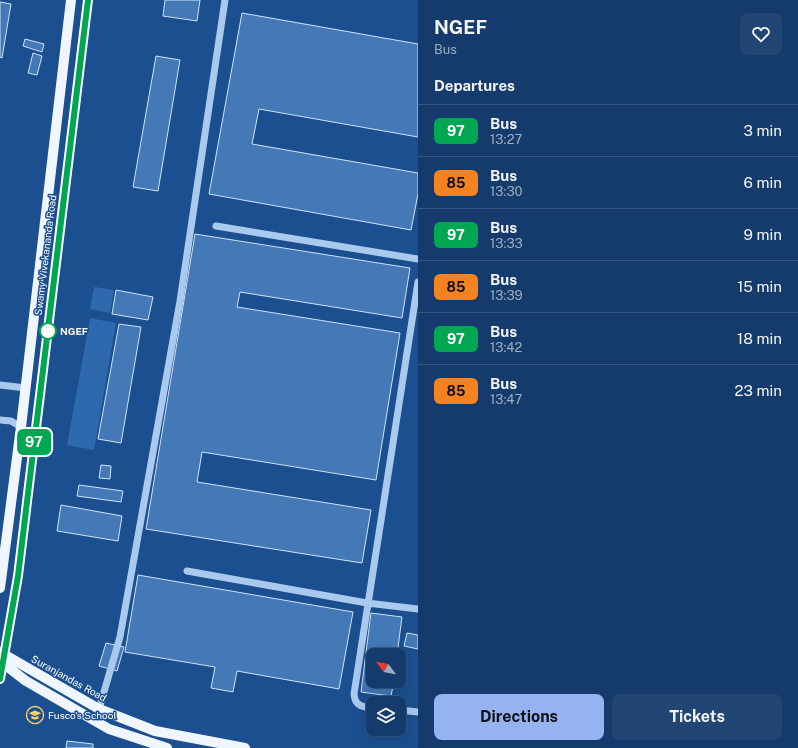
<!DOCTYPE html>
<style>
:root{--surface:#143b6b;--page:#214673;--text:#f1f3f6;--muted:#9dadc1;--line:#33557e;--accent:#95b2f1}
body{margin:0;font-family:"Public Sans",sans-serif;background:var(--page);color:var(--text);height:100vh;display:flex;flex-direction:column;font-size:15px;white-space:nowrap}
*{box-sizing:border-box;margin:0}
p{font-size:13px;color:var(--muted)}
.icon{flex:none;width:22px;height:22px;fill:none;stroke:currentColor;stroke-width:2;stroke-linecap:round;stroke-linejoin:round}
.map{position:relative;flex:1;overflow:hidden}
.side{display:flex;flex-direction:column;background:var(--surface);width:380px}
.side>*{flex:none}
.badge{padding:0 8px;border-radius:6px;font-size:14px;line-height:26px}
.needle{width:26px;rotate:302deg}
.controls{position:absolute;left:366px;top:648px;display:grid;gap:8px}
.controls a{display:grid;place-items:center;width:40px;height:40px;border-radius:8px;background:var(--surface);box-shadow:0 4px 16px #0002,0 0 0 1px var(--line);font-size:20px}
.map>.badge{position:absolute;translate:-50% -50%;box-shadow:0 0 0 2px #fff}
h2{padding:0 16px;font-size:15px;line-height:36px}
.round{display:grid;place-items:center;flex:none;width:42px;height:42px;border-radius:8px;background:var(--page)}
.overview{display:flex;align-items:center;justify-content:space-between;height:68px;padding:0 16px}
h1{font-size:19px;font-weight:700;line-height:30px}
.cta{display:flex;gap:8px;margin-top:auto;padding:8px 16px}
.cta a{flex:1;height:46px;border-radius:8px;background:var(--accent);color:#111;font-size:16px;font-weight:700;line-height:46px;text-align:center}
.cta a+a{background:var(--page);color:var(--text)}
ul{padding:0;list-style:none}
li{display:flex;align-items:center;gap:12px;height:52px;padding:0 16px;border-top:1px solid var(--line)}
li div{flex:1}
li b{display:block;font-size:15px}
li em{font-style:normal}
li .badge{min-width:44px;font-weight:700;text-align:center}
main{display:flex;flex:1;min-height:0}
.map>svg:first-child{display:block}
.green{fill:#2e69ad}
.building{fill:#4478b7;stroke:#cfe3fa}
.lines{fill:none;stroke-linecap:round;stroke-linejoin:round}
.minor{stroke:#a9c9ee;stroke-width:7}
.major{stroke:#f0f6ff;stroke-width:10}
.line-casing{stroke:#fff;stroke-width:9}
.line{stroke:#00a651;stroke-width:6}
.stop-dot{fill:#fff;stroke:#00a651;stroke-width:2}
.labels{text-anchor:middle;stroke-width:3;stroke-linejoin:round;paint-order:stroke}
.street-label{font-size:10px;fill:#fff;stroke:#1b4f8f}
.stop-label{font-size:10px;font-weight:bold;fill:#fff;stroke:#1b4f8f;text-anchor:start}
.poi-label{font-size:10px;fill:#fff;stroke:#1b4f8f;text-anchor:start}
</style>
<main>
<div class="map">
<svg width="418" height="748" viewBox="0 0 418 748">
<rect width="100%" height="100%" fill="#1b4f8f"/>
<!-- green -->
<path class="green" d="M94,287l20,3 -4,23 -20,-4z
M90,318l26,5 -22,127 -27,-5z"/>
<!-- building -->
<path class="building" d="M165,0h35l-3,21 -34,-5z
M0,2l11,2 -9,54 -2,-1z
M242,13l176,31v93l-159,-28 -7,35 166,29v21l-7,36 -202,-36z
M25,39l19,5 -2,8 -19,-6z
M33,53l9,3 -5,19 -9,-2z
M156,56l24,4 -22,131 -25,-4z
M195,234l215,34 -8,50 -162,-26 -3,15 163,26 -24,147 -174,-28 -5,30 174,28 -9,53 -216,-34z
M116,290l37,7 -5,23 -36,-6z
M119,324l22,3 -20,116 -23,-4z
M101,465l10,1 -1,13 -11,-1z
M79,485l44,6 -2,11 -44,-6z
M61,505l61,11 -4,25 -61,-10z
M138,575l215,37 -14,77 -102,-18 -4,21 -22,-4 4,-21 -90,-15z
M371,613l31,4 -5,38h-24v26h21l-3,15 -30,-4z
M407,633l11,2v14l-14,-3z
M106,643l18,4 -7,24 -18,-5z
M67,741l26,3v4h-27z"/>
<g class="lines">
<!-- minor -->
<path class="minor" d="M216,226l202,33
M0,385l26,3
M0,420l11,1 10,6
M187,571l180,32 51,6
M373,708c-11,-1 -18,-2 -19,-14l64,-412
M99,709l21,-72 60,-336 45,-301
M399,710l19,2"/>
<!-- major -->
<path class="major" d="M0,588l21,-161 50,-427
M0,652l99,57 56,22 90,17
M0,661l26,20 83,48 58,19
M0,679l18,-103 70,-576"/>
</g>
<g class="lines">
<!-- line casing -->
<g class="line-casing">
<path id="line" d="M0,679l18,-103 70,-576"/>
</g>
<!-- line -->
<use href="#line" class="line"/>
</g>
<!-- icons -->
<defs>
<g id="school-ring" transform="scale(0.9)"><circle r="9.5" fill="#1b4f8f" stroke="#ffd166" stroke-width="1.5"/><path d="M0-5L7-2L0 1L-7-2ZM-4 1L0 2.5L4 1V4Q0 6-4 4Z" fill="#ffd166"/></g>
</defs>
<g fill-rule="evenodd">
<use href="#school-ring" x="35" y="715"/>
</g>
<!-- markers -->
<circle class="stop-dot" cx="48" cy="331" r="8"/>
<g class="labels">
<!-- street labels -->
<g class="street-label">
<text transform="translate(45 255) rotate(-83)" y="4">Swamy Vivekananda Road</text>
<text transform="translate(69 678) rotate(29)" y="4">Suranjandas Road</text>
</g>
<!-- stop labels -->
<g class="stop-label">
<text x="60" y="335">NGEF</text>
</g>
<!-- poi labels -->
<g class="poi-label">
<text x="48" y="719">Fusco's School</text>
</g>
</g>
</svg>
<div class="controls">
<a><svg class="needle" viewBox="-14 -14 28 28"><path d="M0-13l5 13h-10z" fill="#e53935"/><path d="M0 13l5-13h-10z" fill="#9dadc1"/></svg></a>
<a><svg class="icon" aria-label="layers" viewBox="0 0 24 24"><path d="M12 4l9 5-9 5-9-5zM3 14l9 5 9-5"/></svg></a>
</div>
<b class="badge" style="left:34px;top:442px;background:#00a651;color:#fff">97</b>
</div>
<section class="side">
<div class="overview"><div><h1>NGEF</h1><p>Bus</p></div><a class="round"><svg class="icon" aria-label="heart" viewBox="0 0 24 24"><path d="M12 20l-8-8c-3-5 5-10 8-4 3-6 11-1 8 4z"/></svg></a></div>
<h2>Departures</h2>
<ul>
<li><span class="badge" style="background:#00a651;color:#fff">97</span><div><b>Bus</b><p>13:27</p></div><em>3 min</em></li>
<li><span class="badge" style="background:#f58220;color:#111">85</span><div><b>Bus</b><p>13:30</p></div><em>6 min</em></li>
<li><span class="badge" style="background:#00a651;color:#fff">97</span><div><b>Bus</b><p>13:33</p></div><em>9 min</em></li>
<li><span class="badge" style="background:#f58220;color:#111">85</span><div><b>Bus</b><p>13:39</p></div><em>15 min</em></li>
<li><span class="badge" style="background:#00a651;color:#fff">97</span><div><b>Bus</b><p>13:42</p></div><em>18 min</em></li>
<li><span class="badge" style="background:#f58220;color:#111">85</span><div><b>Bus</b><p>13:47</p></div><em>23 min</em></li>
</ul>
<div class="cta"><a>Directions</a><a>Tickets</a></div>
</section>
</main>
